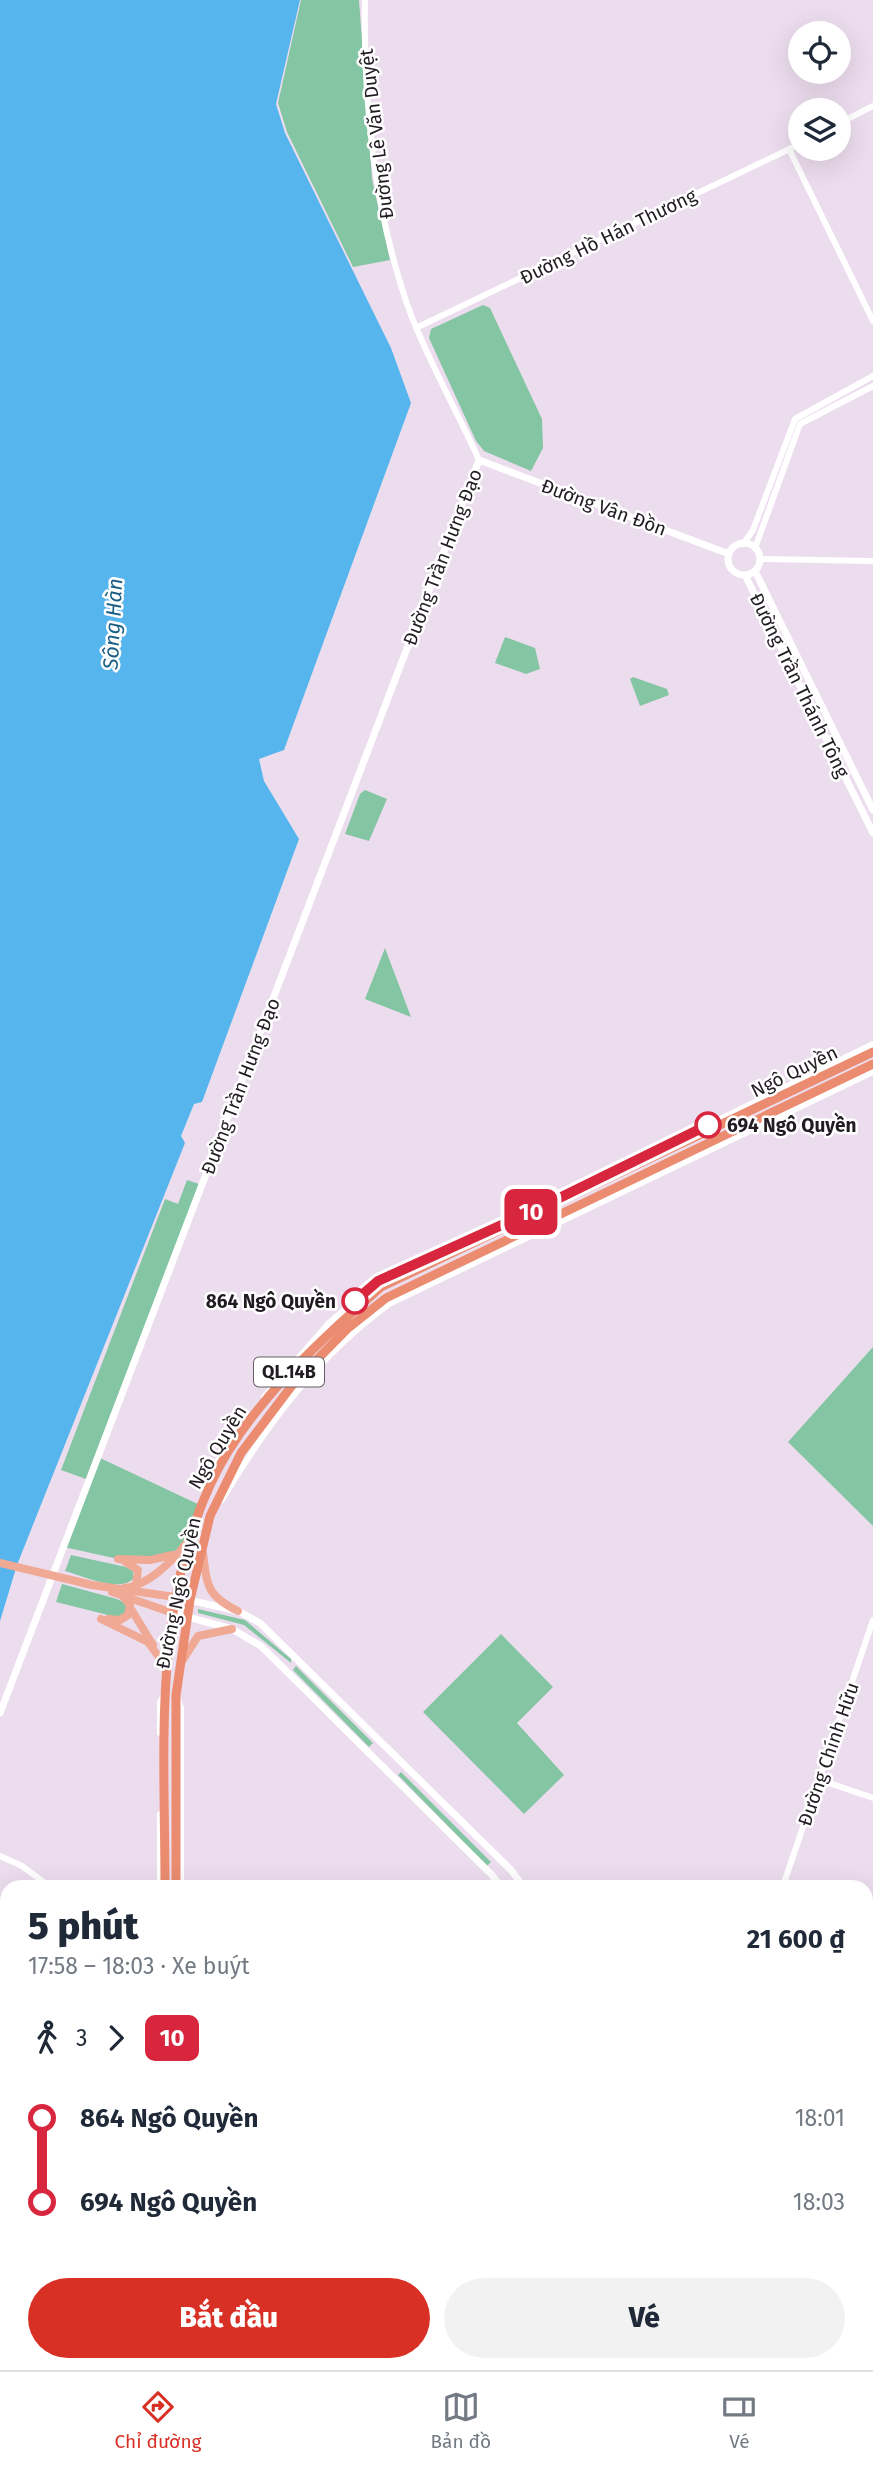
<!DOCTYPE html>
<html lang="vi">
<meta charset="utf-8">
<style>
:root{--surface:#fff;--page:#f2f2f3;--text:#1f2937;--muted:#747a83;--line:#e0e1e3;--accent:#d93025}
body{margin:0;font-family:"Fira Sans",sans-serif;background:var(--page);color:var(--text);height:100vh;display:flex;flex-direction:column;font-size:26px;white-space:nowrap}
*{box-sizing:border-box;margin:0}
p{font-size:23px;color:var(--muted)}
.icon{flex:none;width:38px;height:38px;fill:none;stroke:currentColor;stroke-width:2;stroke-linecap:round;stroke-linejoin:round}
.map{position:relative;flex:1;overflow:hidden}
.details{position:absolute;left:0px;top:1880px;width:873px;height:492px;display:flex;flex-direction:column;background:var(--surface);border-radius:21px 21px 0 0;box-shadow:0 7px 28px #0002}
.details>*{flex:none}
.badge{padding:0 14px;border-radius:10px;font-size:24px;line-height:46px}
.controls{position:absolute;left:788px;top:21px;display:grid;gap:14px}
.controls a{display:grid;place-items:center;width:63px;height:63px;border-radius:50%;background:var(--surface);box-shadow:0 7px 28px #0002;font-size:35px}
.map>.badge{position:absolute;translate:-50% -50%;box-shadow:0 0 0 4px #fff}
.legs{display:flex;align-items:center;gap:10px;height:77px;padding:0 28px;font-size:23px}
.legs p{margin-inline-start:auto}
.head{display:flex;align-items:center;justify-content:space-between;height:119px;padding:0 28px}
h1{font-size:38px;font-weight:800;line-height:52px}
.action{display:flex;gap:14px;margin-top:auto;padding:14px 28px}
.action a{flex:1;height:80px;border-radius:42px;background:var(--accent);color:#fff;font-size:28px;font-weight:800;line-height:80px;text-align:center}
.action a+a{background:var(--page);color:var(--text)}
ul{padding:0 28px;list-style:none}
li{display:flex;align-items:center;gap:24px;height:84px;font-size:26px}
li i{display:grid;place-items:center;width:10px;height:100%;margin:0 9px;background:currentColor}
li i::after{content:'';width:18px;height:18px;margin:-9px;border:5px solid;border-radius:50%;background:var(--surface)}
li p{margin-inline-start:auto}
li:first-child i{background:linear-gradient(#0000 50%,currentColor 0)}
li:last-child i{background:linear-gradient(currentColor 50%,#0000 0)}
.dock{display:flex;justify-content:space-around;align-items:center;height:98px;border-top:2px solid var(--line);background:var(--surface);font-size:19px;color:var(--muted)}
.dock a{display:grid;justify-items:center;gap:4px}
.dock .selected{color:var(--accent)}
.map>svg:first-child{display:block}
.green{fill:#84c5a3}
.water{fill:#57b5ee}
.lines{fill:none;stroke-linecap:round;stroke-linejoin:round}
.tertiary{stroke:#fff;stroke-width:6}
.secondary{stroke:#fff;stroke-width:7}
.primary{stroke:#f0a994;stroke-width:8}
.trunk{stroke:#eb8c70;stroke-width:9}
.line-1-casing{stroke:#fff;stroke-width:16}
.line-1{stroke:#d7263d;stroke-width:10}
.stop-1-dot{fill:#fff;stroke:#d7263d;stroke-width:3.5}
.labels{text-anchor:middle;stroke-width:5;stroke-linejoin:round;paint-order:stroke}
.shield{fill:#fff;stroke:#645f64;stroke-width:2}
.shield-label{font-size:18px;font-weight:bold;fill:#211b22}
.street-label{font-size:19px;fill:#211b22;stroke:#fff}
.stop-label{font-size:19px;font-weight:bold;fill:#211b22;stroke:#fff;text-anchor:start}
.water-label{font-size:21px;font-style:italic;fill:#195e85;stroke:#fff}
</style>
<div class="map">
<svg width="873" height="2370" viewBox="0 0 873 2370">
<rect width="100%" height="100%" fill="#ecddee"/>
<!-- green -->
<path class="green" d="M301,0h58l13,179 18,81 -37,7 -66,-135 -9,-29z
M483,305l7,3 52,111 1,29 -12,23 -47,-20 -8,-10 -47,-103 2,-9z
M505,637l30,11 5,21 -14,5 -31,-11z
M633,677l34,12 2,6 -29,11 -10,-27z
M365,790l22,9 -18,42 -24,-7 15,-40z
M385,948l26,69 -46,-18z
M187,1180l12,4 -113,295 -25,-9 104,-271 13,5z
M873,1347v179l-85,-84z
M98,1457l104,49 -13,34 -13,15 -58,4 -54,-12z
M71,1555l55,12 7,4v8c-15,14 -50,-3 -68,-8z
M62,1584l55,15 8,4 2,7 -4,5 -7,2 -60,-15z
M198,1609l47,11 46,39v4l-47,-38 -46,-12z
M501,1634l52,53 -36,36 47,52 -40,39 -101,-102z
M296,1666l77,77 -4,4 -76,-77z
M401,1772l90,90 -4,4 -89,-91z"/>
<!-- water -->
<path class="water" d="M0,0h300l-24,104 9,29 106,215 20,55 -127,347 -25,9 5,22 35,58 -97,263 -8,2 -13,32 4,7 -168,422 -17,56z"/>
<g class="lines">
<!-- tertiary -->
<path class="tertiary" d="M365,0c-2,103 10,217 46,315 19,49 46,96 68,145
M838,124l35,-18
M789,149l84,172
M416,328l384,-184
M743,544l10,-14 42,-111 78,-43
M755,548l45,-124 73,-38
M760,559l113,2
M633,1162l240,-118
M264,1397l65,-74 49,-42 78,-34
M206,1488l6,-18 12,-19
M222,1500c45,-76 95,-143 167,-196l484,-232
M178,1700l3,8v178
M160,1733v-31l4,-7
M820,1780l53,18
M160,1814v72
M0,1856l22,10 27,20
M783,1886l90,-266
M0,2184l7,1
M866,2299l7,2
M866,2341l7,-19
M640,2364l7,6
M128,2370l1,-6
M586,2370l3,-6
M856,2370l2,-6"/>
<!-- secondary -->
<path class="secondary" d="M728 559a16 16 0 1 1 32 0a16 16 0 1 1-32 0Z
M755,571l118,239
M745,575l128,258
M175,1597l63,14 22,12 251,247 12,16
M173,1613l59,16 29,17 231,229 8,11
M0,1713l479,-1253 250,94
M866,2058l7,3
M866,2074l7,2"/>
<!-- primary -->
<path class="primary" d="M203,1553c4,33 4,43 35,58
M118,1559l32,1 23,-5
M124,1561l14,9 -2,15
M0,1563l92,22 83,12
M124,1588c24,-2 50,-28 64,-47
M112,1592l61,21
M131,1609l22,36
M101,1619l47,23 18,25
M108,1619l12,1 8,-5 2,-10 -6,-7
M182,1661l16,-25 34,-7"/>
<!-- trunk -->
<path class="trunk" d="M165,1886c0,-135 -13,-277 46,-403 35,-75 108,-142 170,-196l492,-235
M176,1886v-191l14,-95 20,-84 31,-63 52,-69 54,-55 39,-31 487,-234
M134,2370l1,-6
M147,2370v-6"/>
</g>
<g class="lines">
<!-- line-1 casing -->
<g class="line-1-casing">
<path id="line-1" d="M355,1301l23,-20 161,-73 169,-83"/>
</g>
<!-- line-1 -->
<use href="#line-1" class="line-1"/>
</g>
<!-- markers -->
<g class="stop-1-dot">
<circle cx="708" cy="1125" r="12"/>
<circle cx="355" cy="1301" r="12"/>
</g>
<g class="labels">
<!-- shield labels -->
<rect class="shield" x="254" y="1357.5" width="70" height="29" rx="5"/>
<g class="shield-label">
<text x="289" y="1378">QL.14B</text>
</g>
<!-- street labels -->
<g class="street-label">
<text transform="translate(376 134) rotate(-97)" y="7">Đường Lê Văn Duyệt</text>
<text transform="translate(608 236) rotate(-26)" y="7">Đường Hồ Hán Thương</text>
<text transform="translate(604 507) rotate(20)" y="7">Đường Vân Đồn</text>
<text transform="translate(442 557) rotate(-69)" y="7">Đường Trần Hưng Đạo</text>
<text transform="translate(800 685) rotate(64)" y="7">Đường Trần Thánh Tông</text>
<text transform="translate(794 1071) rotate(-26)" y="7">Ngô Quyền</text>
<text transform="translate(240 1086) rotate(-69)" y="7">Đường Trần Hưng Đạo</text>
<text transform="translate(217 1447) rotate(-59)" y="7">Ngô Quyền</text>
<text transform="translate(178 1593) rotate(-78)" y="7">Đường Ngô Quyền</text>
<text transform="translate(828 1754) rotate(-71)" y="7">Đường Chính Hữu</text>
</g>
<!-- stop labels -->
<g class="stop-label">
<text x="727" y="1132">694 Ngô Quyền</text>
<text x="336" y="1308" text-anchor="end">864 Ngô Quyền</text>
</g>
<!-- water labels -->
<g class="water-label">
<text transform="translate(113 624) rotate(-87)" y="7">Sông Hàn</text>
</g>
</g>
</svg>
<div class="controls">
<a><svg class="icon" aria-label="locate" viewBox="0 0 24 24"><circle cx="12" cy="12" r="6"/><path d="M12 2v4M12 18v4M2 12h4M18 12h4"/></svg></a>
<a><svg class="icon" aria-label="layers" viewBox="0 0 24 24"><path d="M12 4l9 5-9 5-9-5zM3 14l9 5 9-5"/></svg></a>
</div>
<b class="badge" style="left:531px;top:1212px;background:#d7263d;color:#fff">10</b>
<section class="details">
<div class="head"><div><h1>5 phút</h1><p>17:58 – 18:03 · Xe buýt</p></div><b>21 600 ₫</b></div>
<div class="legs"><svg class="icon" aria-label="walk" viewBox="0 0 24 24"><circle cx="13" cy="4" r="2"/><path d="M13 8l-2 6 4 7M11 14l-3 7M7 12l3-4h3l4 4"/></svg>3<svg class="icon" aria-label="forward" viewBox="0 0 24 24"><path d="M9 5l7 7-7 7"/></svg><b class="badge" style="background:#d7263d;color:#fff">10</b></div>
<ul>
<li><i style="color:#d7263d"></i><b>864 Ngô Quyền</b><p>18:01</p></li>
<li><i style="color:#d7263d"></i><b>694 Ngô Quyền</b><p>18:03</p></li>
</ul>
<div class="action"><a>Bắt đầu</a><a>Vé</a></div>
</section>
</div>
<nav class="dock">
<a class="selected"><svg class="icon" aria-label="directions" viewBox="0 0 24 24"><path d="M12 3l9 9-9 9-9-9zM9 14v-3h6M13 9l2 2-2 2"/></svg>Chỉ đường</a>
<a><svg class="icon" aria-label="map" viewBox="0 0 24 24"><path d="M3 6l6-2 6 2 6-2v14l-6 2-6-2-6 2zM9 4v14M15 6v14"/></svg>Bản đồ</a>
<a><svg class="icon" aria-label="tickets" viewBox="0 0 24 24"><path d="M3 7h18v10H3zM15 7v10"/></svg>Vé</a>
</nav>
